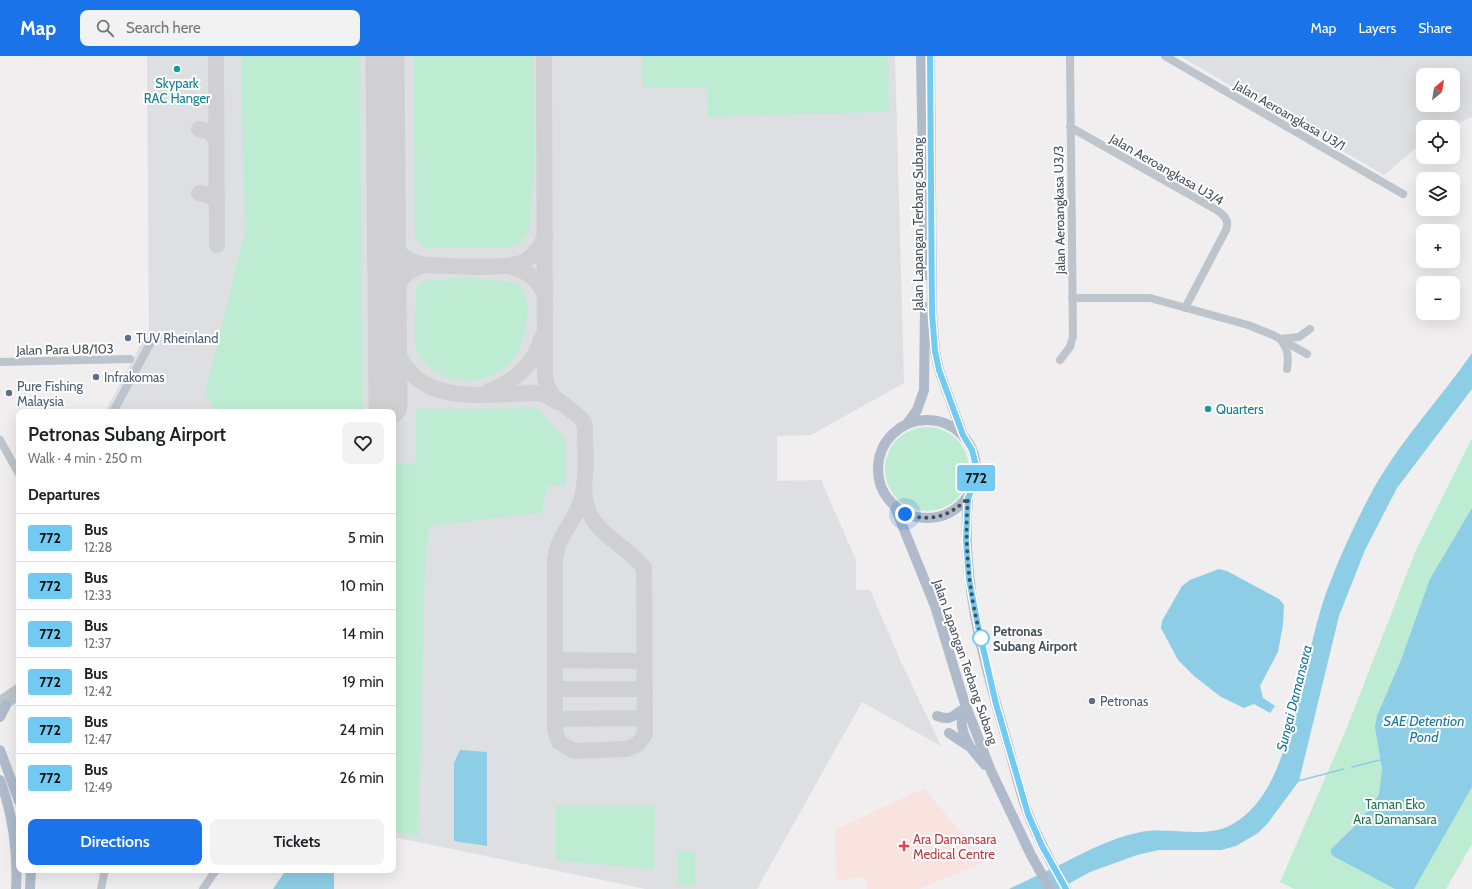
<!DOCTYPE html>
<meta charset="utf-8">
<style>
:root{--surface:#fff;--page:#f2f2f2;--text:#202124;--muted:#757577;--line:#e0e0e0;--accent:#1a73e8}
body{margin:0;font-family:Cabin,sans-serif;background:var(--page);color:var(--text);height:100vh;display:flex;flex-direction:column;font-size:15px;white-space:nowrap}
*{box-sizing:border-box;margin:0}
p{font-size:13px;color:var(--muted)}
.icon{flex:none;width:22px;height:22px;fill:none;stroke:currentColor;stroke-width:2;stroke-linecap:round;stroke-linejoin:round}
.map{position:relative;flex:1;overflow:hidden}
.sheet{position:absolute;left:16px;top:353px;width:380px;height:464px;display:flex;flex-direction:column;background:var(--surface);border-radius:8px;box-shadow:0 4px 16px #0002}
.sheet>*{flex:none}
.badge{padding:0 8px;border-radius:3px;font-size:14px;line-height:26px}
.needle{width:26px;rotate:30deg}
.controls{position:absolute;left:1416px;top:12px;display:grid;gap:8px}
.controls a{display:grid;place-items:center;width:44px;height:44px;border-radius:8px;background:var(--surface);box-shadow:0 4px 16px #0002;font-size:20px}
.you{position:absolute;width:20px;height:20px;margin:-10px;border:3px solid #fff;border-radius:50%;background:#1a73e8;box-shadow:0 0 0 6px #1a73e833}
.map>.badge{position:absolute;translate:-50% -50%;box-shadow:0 0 0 2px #fff}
h2{padding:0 12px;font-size:15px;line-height:36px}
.round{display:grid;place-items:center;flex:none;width:42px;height:42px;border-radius:8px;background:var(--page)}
.overview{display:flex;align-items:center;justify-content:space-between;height:68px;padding:0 12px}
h1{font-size:19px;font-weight:600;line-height:30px}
.cta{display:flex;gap:8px;margin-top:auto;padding:8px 12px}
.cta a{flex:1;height:46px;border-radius:8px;background:var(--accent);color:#fff;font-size:16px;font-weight:600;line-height:46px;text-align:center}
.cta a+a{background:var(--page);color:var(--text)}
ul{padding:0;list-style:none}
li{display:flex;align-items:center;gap:12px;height:48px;padding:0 12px;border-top:1px solid var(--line)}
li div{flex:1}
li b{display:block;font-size:15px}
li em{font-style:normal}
li .badge{min-width:44px;font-weight:700;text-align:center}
header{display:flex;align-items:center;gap:24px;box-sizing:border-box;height:56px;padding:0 20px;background:var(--accent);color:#fff}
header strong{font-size:19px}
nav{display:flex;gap:22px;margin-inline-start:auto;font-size:14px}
.search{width:280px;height:36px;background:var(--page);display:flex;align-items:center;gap:10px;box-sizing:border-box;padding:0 14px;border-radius:8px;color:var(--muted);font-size:15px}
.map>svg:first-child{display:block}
.medical{fill:#f9e3df}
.airport{fill:#dddfe2;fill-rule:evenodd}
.green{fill:#beecd3}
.water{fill:#8ecde6}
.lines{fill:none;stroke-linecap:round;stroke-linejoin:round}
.stream{stroke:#8ecde6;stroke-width:1.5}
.taxiway{stroke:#d0d0d3;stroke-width:16}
.runway{stroke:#d0d0d3;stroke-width:39}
.minor{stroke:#bdc4cc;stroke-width:8}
.major{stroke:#afbbcb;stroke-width:10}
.line-casing{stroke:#fff;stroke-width:9}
.line{stroke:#71caf2;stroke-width:6}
.walk{stroke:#47505a;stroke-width:4;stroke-dasharray:0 7.2}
.culture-dot{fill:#0f9aa8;stroke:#fff;stroke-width:1.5}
.service-dot{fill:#5c6f8a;stroke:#fff;stroke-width:1.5}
.stop-dot{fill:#fff;stroke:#71caf2;stroke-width:2}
.health-dot{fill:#e0444e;stroke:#fff;stroke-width:1.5}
.labels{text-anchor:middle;stroke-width:4;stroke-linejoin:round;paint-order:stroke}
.culture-label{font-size:13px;fill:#0d838f;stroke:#fff}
.street-label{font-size:13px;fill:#47505a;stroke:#fff}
.service-label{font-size:13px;fill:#4e5e75;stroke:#fff;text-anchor:start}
.stop-label{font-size:13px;font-weight:bold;fill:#47505a;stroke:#fff;text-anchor:start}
.park-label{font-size:13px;fill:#1c7750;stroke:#fff}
.health-label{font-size:13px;fill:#be3a42;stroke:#fff;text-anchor:start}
.water-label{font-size:14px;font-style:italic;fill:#15789f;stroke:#fff}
</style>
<header>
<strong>Map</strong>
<div class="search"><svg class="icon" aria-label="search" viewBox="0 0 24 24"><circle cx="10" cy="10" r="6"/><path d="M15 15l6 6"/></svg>Search here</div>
<nav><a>Map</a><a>Layers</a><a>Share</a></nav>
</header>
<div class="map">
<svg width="1472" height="833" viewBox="0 0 1472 833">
<rect width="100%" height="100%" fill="#f0eeee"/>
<!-- medical -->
<path class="medical" d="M924,732l61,74 -66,27h-52l-2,-13 -29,5 -1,-51z"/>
<!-- airport -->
<path class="airport" d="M147,0h748l9,327 -93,52 -34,1v45l44,-1 35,80v30h14l31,72 40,84 -79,-44 -105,187h-111l-253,-52v-425h-288l44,-83z
M1180,0h292v61l-21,10h-28v15l-39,33zM1423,19h30v30h-30z"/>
<!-- green -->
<path class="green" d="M241,0h119l3,356h-146l-12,-19 40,-162z
M413,0h121l1,104 -6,72 -8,11 -10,4 -78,1 -9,-1 -9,-9z
M642,0h246l1,56 -181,5 -1,-30 -64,1z
M466,221l51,6c12,13 12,22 9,39 -2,14 -4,26 -13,37 -24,31 -81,29 -97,-10 -3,-7 0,-50 0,-61l4,-5 6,-2z
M537,352l29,33v45l-18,-1 -7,28 -112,13 -4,41 -6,269 -26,-4v-368l23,-1v-54z
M885 413a42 42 0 1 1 84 0a42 42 0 1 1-84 0Z
M1472,382v406l-26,45h-152l-14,-7 66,-152 70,-180z
M556,749h99l-1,65 -98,-10z
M677,795h18v34h-18z"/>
<!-- water -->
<path class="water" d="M1472,297v36l-75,99 -32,62 -26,66 -40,165 -31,42 -10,10 -22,13 -15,4h-62l-22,5 -47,17 -31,17h-50c14,-7 28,-13 42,-20 29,-14 58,-31 90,-37 33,-6 69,10 98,-12 30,-21 42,-60 52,-93 13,-41 19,-84 32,-125 12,-35 28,-70 45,-103 28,-54 70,-97 104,-146z
M1472,452v279l-58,102h-19l-62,-33 -2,-3v-4l20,-19 20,-23 8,-13 3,-25 -7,-42 2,-11 24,-56 29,-81z
M1219,513l8,2 52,28 5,6 -1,20 -5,27 -18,34 3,12 12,8 -5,7 -16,-9 -10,4 -23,-11 -27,-21 -16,-16 -17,-32 1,-7 20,-35 8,-6z
M460,694l27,2v94l-33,-5v-78z
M286,814h48v19h-61z"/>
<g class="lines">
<!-- stream -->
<path class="stream" d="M1352,711l28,-7
M1298,725l46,-12"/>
<!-- taxiway -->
<path class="taxiway" d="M216,0l1,189
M544,0l1,322 2,8 7,11 27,21 3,5 1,5c0,24 3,53 -5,76 -8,21 -22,32 -25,55v171l4,12 15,9 53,-2 11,-5 7,-10 -1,-166c-15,-21 -48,-33 -56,-59 -3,-6 -3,-15 -4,-22
M199,73l11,3 7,9
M199,137c9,1 14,3 18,11
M387,172c7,23 13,31 37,37 22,0 85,6 101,-4 10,-7 17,-15 20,-26
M509,210c19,6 29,11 36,30
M387,239l21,-23 16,-7
M387,266c19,87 78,73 148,71l8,1 15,8
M489,335c25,-9 47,-28 53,-54
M555,604l90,1
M555,633h90
M555,663l90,-1"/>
<!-- runway -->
<path class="runway" d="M385,0l3,349"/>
<!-- minor -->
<path class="minor" d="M1165,0l238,138
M1070,71l145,82c9,6 15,11 11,21l-41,78
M1072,242h78l98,27 25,10 34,19
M1281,283l18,-2 11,-8
M1281,284c7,10 8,17 6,29
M1060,304l10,-13 3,-11 -3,-280
M0,306l130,-3
M113,356l39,-72
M0,384l19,34
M0,644l19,-13
M1,652l18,-12
M101,833l4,-19
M203,833l13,-19"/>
<!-- major -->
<path class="major" d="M921,0l4,219
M930,0l2,257 3,38 4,19 24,65
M878 413a49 49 0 1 1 98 0a49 49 0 1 1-98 0Z
M906,369l11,-15 7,-20 1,-83
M968,442c-7,79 14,158 36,233 9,28 14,58 25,85 10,25 23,49 37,73
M894,449l41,101 29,95 27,70 40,84 19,34
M966,649c-7,16 -5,25 3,40
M937,660c11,4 15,2 23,-5
M0,661l6,-12
M949,677l21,14 15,18
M0,694l19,51
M0,724c13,35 18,72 16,109
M30,833l1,-19"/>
</g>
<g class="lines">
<!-- line casing -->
<g class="line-casing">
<path id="line" d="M930,0l2,257 3,38 4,19 24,65 9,15 5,20 -2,12 -7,16 -2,42 3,39 9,47 18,78 32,110 14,32 24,43"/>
</g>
<!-- line -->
<use href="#line" class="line"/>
<!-- walk -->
<path class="walk" d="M905,458c26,8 44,3 63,-16 -4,47 1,96 13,140"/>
</g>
<!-- markers -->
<g class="culture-dot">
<circle cx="177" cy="13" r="4"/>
<circle cx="1208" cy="353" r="4"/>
</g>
<g class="service-dot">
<circle cx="128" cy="282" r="4"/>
<circle cx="96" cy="321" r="4"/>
<circle cx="9" cy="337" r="4"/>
<circle cx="1092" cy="645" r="4"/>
</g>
<circle class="stop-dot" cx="981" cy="582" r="8"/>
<path class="health-dot" d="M902 784h4v4h4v4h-4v4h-4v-4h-4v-4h4z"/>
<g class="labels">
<!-- culture labels -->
<g class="culture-label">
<text x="177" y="32">Skypark<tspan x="177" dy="15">RAC Hanger</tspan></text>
<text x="1216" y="358" text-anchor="start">Quarters</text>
</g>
<!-- street labels -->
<g class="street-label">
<text transform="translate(1290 59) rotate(30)" y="5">Jalan Aeroangkasa U3/1</text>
<text transform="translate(1167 113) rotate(30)" y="5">Jalan Aeroangkasa U3/4</text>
<text transform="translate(1059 154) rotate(-91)" y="5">Jalan Aeroangkasa U3/3</text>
<text transform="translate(918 168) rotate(-90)" y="5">Jalan Lapangan Terbang Subang</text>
<text transform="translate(65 293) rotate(-1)" y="5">Jalan Para U8/103</text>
<text transform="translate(966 606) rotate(71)" y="5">Jalan Lapangan Terbang Subang</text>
</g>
<!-- service labels -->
<g class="service-label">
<text x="136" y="287">TUV Rheinland</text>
<text x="104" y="326">Infrakomas</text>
<text x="17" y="335">Pure Fishing<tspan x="17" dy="15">Malaysia</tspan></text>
<text x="1100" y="650">Petronas</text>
</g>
<!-- stop labels -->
<g class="stop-label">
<text x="993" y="580">Petronas<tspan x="993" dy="15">Subang Airport</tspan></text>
</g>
<!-- park labels -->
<g class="park-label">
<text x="1395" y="753">Taman Eko<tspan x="1395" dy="15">Ara Damansara</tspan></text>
</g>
<!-- health labels -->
<g class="health-label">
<text x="913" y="788">Ara Damansara<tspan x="913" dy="15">Medical Centre</tspan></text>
</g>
<!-- water labels -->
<g class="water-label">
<text transform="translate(1294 642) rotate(-76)" y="5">Sungai Damansara</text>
<text x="1424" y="670">SAE Detention<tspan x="1424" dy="16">Pond</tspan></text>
</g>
</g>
</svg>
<div class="controls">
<a><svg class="needle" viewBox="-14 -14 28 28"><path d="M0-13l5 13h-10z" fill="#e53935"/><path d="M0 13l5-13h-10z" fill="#757577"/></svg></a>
<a><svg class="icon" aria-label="locate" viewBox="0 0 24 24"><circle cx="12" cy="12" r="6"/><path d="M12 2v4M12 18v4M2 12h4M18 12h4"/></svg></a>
<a><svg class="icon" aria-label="layers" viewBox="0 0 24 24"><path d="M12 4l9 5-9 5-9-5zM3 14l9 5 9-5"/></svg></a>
<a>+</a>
<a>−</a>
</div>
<div class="you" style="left:905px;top:458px"></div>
<b class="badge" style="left:976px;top:422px;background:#71caf2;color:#111">772</b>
<section class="sheet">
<div class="overview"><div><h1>Petronas Subang Airport</h1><p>Walk · 4 min · 250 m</p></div><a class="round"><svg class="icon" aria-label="heart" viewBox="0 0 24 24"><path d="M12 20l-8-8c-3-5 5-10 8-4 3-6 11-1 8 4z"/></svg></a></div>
<h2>Departures</h2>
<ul>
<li><span class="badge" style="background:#71caf2;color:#111">772</span><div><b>Bus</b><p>12:28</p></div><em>5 min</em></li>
<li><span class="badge" style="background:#71caf2;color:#111">772</span><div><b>Bus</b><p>12:33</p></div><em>10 min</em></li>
<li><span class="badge" style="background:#71caf2;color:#111">772</span><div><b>Bus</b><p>12:37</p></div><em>14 min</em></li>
<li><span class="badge" style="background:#71caf2;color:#111">772</span><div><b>Bus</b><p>12:42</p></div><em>19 min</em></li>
<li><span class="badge" style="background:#71caf2;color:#111">772</span><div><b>Bus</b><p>12:47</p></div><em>24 min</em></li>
<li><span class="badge" style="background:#71caf2;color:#111">772</span><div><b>Bus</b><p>12:49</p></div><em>26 min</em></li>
</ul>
<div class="cta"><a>Directions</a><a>Tickets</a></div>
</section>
</div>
